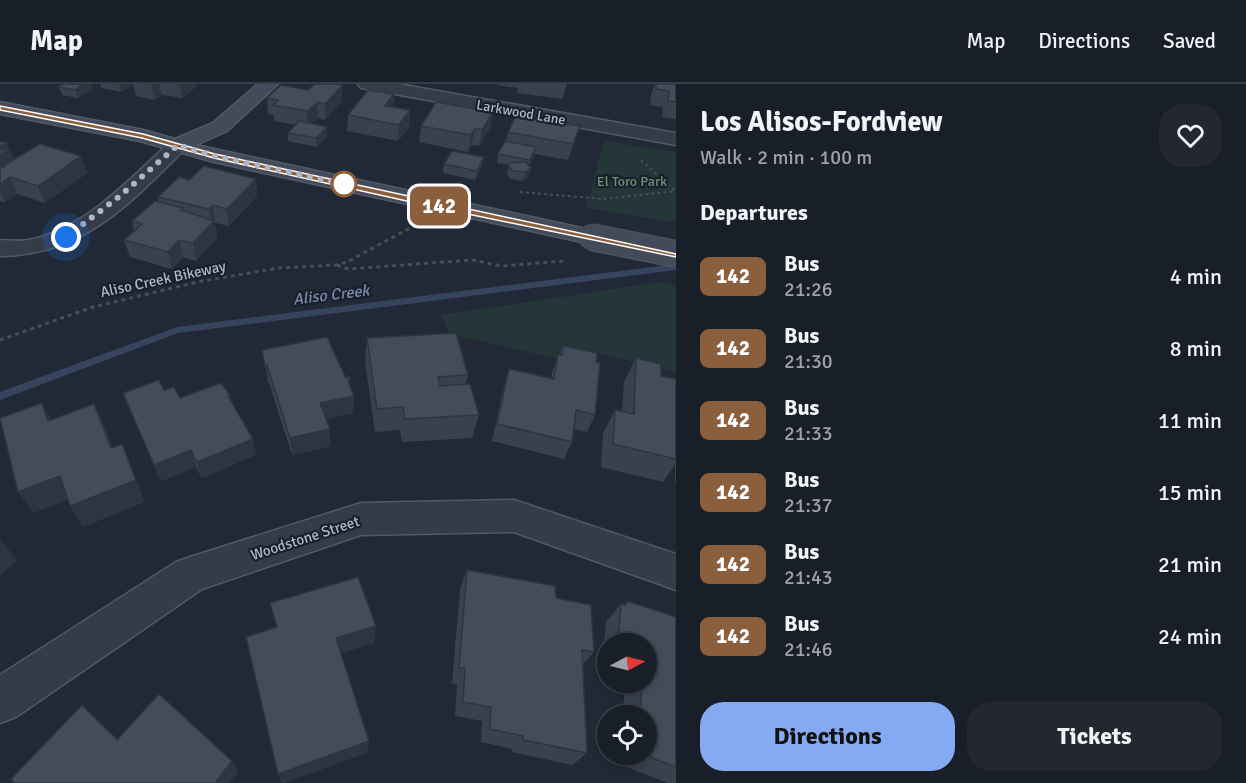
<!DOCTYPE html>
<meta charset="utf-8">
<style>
:root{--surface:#191f28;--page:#222730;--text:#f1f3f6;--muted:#9fa2a8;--line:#373d45;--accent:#86aaf2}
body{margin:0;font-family:Signika,sans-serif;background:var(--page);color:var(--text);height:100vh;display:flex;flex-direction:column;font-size:22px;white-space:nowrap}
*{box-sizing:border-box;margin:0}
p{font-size:20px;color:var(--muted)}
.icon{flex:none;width:33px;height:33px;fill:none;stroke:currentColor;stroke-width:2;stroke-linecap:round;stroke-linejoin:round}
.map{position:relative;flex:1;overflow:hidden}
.details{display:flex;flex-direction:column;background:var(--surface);width:570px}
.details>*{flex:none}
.badge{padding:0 12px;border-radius:9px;font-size:21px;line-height:39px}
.needle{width:39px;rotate:83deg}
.buttons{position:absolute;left:597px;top:549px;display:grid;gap:12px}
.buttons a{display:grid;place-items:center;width:60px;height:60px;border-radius:50%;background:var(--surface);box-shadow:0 3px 9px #0003,0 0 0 2px var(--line);font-size:30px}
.you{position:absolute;width:30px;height:30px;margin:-15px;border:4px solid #fff;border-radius:50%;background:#1a73e8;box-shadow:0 0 0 9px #1a73e833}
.map>.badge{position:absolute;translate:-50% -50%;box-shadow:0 0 0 3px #fff}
h2{padding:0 24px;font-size:22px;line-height:54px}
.round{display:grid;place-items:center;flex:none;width:63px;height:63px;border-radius:24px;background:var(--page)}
.summary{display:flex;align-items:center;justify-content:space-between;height:102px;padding:0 24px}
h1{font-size:28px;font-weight:700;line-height:45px}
.button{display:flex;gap:12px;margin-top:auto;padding:12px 24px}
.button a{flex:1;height:69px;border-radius:24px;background:var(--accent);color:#111;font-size:24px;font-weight:700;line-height:69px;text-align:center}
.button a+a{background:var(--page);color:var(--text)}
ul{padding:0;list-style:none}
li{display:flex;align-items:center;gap:18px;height:72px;padding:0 24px}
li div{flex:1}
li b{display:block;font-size:22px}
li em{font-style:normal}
li .badge{min-width:66px;font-weight:700;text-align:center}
header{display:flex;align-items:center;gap:36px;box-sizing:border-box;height:84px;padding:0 30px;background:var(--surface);border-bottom:2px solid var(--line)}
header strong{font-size:28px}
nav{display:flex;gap:33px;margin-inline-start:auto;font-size:21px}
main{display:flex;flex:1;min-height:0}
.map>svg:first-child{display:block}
.green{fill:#243638}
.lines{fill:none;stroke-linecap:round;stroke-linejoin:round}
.stream{fill:#36445d;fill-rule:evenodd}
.minor-casing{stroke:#525965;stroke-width:3}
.tertiary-casing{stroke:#525965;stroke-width:3}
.secondary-casing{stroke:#525965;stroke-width:3}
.path-far1{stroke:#415155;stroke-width:2;stroke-dasharray:3 3;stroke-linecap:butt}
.path{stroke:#415155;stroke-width:3;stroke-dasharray:4 4;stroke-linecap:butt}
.minor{fill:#353b47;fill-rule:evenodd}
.tertiary{fill:#353b47;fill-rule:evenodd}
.secondary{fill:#434a5a;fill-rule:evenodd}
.secondary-bridge-casing{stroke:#525965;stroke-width:28;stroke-linecap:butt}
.secondary-bridge{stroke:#434a5a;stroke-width:26}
.wall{fill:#39414e}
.shaded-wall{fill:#2e3540}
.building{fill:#424c5b;stroke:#2e3540;stroke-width:1.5}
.line{fill:#8b5e3c;stroke:#fff;stroke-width:1.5}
.walk{stroke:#afb6c4;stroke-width:6;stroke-dasharray:0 10.8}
.stop-dot{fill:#fff;stroke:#8b5e3c;stroke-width:3}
.labels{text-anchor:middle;stroke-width:4.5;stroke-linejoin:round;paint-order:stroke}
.far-street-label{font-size:14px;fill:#afb6c4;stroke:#1a202b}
.far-park-label{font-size:14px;fill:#689374;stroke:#1a202b}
.street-label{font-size:15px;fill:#afb6c4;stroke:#1a202b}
.water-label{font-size:16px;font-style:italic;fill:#788baa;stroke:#1a202b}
</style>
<header>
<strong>Map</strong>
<nav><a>Map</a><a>Directions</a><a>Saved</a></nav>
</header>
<main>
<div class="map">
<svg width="676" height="699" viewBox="0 0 676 699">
<rect width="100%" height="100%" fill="#212936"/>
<!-- green -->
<path class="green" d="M604,57l72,11v71l-90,-15z
M660,198l16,4v86l-86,-21 -31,8 -109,-25 -9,-19z"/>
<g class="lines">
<!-- stream -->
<path class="stream" d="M676,180v6l-498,63 -178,67v-8l177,-65z"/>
<!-- minor casing -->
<g class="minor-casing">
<path id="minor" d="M358,0h40l278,49v12l-309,-56 -6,-1z
M514,416l162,54v36l-162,-58 -153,3 -159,54 -186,128 -16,6v-48l176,-113 14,-5 171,-54z"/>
</g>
<!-- tertiary casing -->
<g class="tertiary-casing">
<path id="tertiary" d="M178,55l7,2 3,4 -3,4c-56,55 -101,106 -185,107v-16c9,0 19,2 28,0 56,-10 103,-62 143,-99z"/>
</g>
<!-- secondary casing -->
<g class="secondary-casing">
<path id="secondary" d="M258,0h20l-51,47 -31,14 395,85 9,2 3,5 -3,5 -9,2 -377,-82 -74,-21 -140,-27v-12l143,28 32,9 38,-16z"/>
</g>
<!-- path-far1 -->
<path class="path-far1" d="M641,76l34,31
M520,108l84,7 71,-8"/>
<!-- path -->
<path class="path" d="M337,181l11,4 124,-9 30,6 63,-5
M0,256l93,-33 109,-26 77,-13 57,-3 11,-3 65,-35"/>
<!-- minor -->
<use href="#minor" class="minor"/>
<!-- tertiary -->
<use href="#tertiary" class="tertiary"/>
<!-- secondary -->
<use href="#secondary" class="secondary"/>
<!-- secondary-bridge casing -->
<g class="secondary-bridge-casing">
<path id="secondary-bridge" d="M591,153l85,17"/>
</g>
<!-- secondary-bridge -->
<use href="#secondary-bridge" class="secondary-bridge"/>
</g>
<!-- wall -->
<path class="wall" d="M64,0h27l1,5 -14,9 -16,-3 -3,-8z
M100,0h33l-12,8 -20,-4z
M133,0h63v3l-14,11 -20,-3 -7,5 -19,-4z
M498,0h69l-5,15 -45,-6 1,-5 -21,-3z
M655,0h21v35l-14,-2 1,-10 -13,-2 1,-10z
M394,10l-1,13 17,3 -1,17 -11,14 -51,-10 1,-16z
M267,14l75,3 -17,19 -7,-2 -7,6 16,3v9l-10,11 -29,-6v-8l8,-8 -22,-4v-6l-6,-1z
M493,28l-3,16 -11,18 -7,-1 -4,7 -49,-10 2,-16z
M508,48l67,11 -7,17 -33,-6 -6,12v11l-7,4 -11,-2 -4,-5 2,-9 -12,-2 1,-9 8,-12z
M0,57l14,18 67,-3 6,17 -42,30 -28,-9 -12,8 -5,-1z
M444,80l38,2 -7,14 -32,-7z
M256,95l1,17 -28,30 -13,-3h-1l2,15 -21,23 -13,-4 -11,12 -42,-12 -6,-17 10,-10 -2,-9 27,-19 -1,-5 31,-17z
M367,254l101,37 -3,9 14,31 -7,23 -70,4 -2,-12 -25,2 -10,-70z
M563,262l33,16 -1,53 -8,17 -14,-3 -1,13 -8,17 -72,-18 12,-55 5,-17 42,10 1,-7z
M262,266l84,28 4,3v6l4,9 -1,17 -27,6 4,10v17l-38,9 -23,-72h-1z
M636,274l25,18 15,3v105l-1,-1v-18l-12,17 -62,-15 2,-34 12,-23 7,2 2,-30z
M164,306l16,8 50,-3 2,8 24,52 -54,23 -6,-11 -35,14 -38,-88z
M467,486l89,28 38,54 -11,12 4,89 -15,12 -60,-13v-3l-31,-7 1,-21 -27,-5 2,-32 -5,-1 8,-94z
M627,517l49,16v166h-8l-49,-19v-10h27v-38h-23l2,-34h21v-38h-38v30l-7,-2 5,-50 15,-18 3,1z"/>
<!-- shaded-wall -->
<path class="shaded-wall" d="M84,0h7l1,5 -14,9 -3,-8z
M119,0h14l-12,8z
M151,0h8l3,11 -7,5z
M179,0h17v3l-14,11z
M343,1l-1,16 -17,19v-16z
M394,10l-1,16 -8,-4z
M318,18v16l-11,10v-17z
M410,26l-1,17 -11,14 1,-16z
M493,28l-3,16 -11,18 3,-16z
M580,42l-5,17 -7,17 5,-16z
M327,43v9l-10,11 -1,-9z
M475,45l-3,16 -4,7 3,-17z
M7,59l7,16 -14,22v-34z
M536,63l-2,9 -6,13 2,-9z
M81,72l6,17 -42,30 -7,-17z
M484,73l-2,9 -7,14 2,-9z
M531,84l-2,9 -7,4 3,-9z
M10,93l7,17 -12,8 -5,-11v-7z
M256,95l1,17 -28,30 -2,-17z
M213,121l4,33 -21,23 -3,-18 18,-19 -2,-15z
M179,156l4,17 -11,12 -4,-17z
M267,281l2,18h-1l-3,-17z
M348,297h2v15h4l-1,17 -32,7 -1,-17z
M42,319l13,24 -7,-6z
M94,320l11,23 17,44 -11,-23z
M330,345v17l-38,9 -2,-17z
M253,355l3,16 -54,23 -5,-16z
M122,360l23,58 -62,25 -13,-21z
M191,366l5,17 -35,14 -7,-16z
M60,392l14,22 -41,15 -15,-21z
M0,456l18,20 -18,15z
M376,542l-2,17 -38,12v-17z
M82,621l15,14 34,33 -14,-12z
M369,657l-2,12 -83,30h-3l-3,-9z
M232,677l6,11 -8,11h-15z"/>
<!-- building -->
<path class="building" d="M64,0h20l-9,6 -16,-3z
M315,0h20l8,1 -18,19 -7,-2 -11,9 -34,-6 5,-5 -11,-2 14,-13 27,5z
M656,0h20v18l-8,-1 1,-10 -13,-2z
M368,6l26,4 -9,12 25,4 -11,15 -51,-10z
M436,18l57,10 -11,18 -7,-1 -4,6 -50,-9z
M516,32l64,10 -7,18 -65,-12z
M299,37l28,6 -11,11 -28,-5z
M0,57l7,2 -7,4z
M505,57l31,6 -6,13 -32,-6z
M40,60l41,12 -43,30 -28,-9 -10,7v-17h5l-2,-1z
M0,65l7,2 -7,4z
M452,67l32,6 -7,14 -33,-7z
M526,78l5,6 -6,4 -12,-1 -5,-6 2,-2z
M204,82l52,13 -29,30 -14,-4 -4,4 -51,-12 21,-20 10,3z
M155,117l28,7 -2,2 33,11 -21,22 -14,-3 -11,12 -44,-12 18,-16 -10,-3z
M456,249l12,42 -30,2 2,9 30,-2 9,31 -74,4 -2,-12 -26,2 -10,-71z
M327,253l19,41 3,-1 1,4h-2l6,15 -34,7 10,26 -40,9 -23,-73 -2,1 -3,-16z
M563,262l34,7 -1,9 4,1 -5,52 -19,-5 -4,32 -75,-18 12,-55 45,10 4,-25 4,1z
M636,274l25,6v12l15,3v80l-63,-15 2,-34 19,4z
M159,296l5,10 10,-3 6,11 41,-15 9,12 -2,1 25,43 -56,23 -6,-12 -37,15 -31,-72z
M42,319l6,18 46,-17 17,44 11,-4 14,36 -66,26 -10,-30 -42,16 -18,-74z
M467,486l88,16 1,12 35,7 3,47 -12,-2 5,103 -64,-13v-4l-33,-7 1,-22 -28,-5 2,-34h-6z
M358,493l18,49 -40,12 33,103 -91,33 -32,-137 31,-10 -7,-24z
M627,517l49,16v150l-34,-13h4v-38h-6l2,-34h4v-38h-28l3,-40 5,1z
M159,610l73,67 -17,22h-201l-3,-4 71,-74 35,35z"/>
<!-- line -->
<path class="line" d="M0,22l143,28 72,20 461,100v3l-247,-51 -215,-48 -72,-20 -142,-28z"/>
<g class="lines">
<!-- walk -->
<path class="walk" d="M66,153l54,-41 58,-51 36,11 134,29 -4,-1"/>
</g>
<!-- markers -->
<circle class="stop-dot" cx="344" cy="100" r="12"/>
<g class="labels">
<!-- far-street labels -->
<g class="far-street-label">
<text transform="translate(521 28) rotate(10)" y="5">Larkwood Lane</text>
</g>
<!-- far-park labels -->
<g class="far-park-label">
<text x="632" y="102">El Toro Park</text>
</g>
<!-- street labels -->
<g class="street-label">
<text transform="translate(163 195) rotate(-12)" y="5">Aliso Creek Bikeway</text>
<text transform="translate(305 454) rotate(-18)" y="5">Woodstone Street</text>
</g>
<!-- water labels -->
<g class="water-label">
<text transform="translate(331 210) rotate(-7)" y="6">Aliso Creek</text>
</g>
</g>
</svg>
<div class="buttons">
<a><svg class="needle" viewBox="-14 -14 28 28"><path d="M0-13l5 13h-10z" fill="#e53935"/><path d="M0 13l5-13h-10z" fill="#9fa2a8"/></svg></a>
<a><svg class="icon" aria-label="locate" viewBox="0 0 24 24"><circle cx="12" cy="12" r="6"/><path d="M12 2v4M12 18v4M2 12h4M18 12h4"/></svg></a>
</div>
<div class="you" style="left:66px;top:153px"></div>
<b class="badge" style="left:439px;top:122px;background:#8b5e3c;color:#fff">142</b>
</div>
<section class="details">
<div class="summary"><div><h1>Los Alisos-Fordview</h1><p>Walk · 2 min · 100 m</p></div><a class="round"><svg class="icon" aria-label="heart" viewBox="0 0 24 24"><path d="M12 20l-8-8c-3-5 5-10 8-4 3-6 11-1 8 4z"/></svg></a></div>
<h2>Departures</h2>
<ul>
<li><span class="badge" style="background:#8b5e3c;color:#fff">142</span><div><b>Bus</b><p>21:26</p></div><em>4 min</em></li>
<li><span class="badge" style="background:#8b5e3c;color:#fff">142</span><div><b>Bus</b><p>21:30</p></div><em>8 min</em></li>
<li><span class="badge" style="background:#8b5e3c;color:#fff">142</span><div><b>Bus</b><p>21:33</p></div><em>11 min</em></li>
<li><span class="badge" style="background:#8b5e3c;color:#fff">142</span><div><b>Bus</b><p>21:37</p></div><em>15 min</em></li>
<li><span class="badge" style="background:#8b5e3c;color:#fff">142</span><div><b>Bus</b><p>21:43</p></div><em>21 min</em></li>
<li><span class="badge" style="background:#8b5e3c;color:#fff">142</span><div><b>Bus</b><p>21:46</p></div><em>24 min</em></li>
</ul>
<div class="button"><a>Directions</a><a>Tickets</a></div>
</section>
</main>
